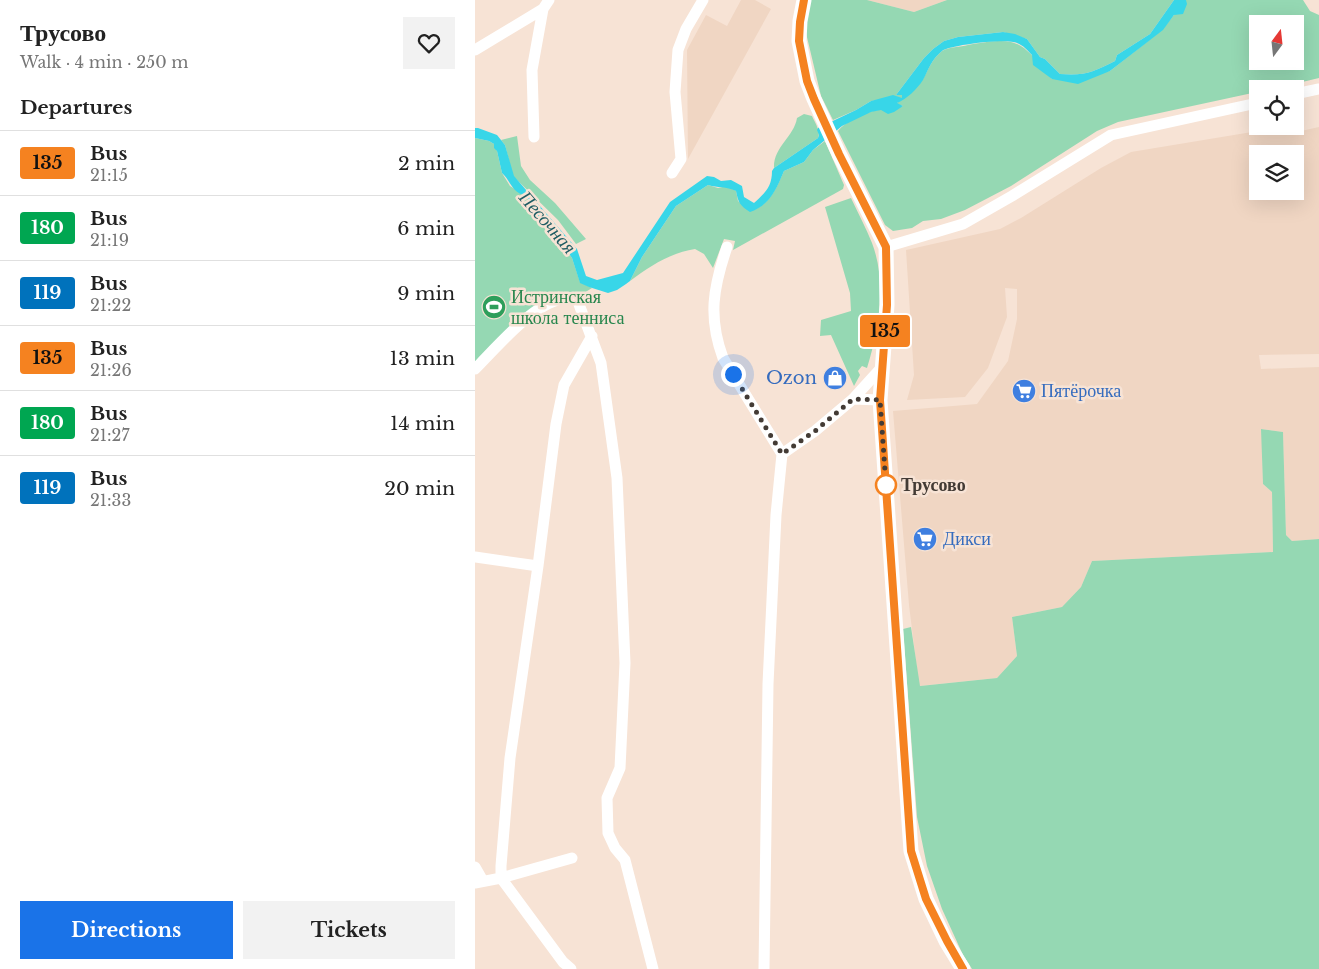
<!DOCTYPE html>
<meta charset="utf-8">
<style>
:root{--surface:#fff;--page:#f2f2f2;--text:#222;--muted:#767676;--line:#e0e0e0;--accent:#1a73e8}
body{margin:0;font-family:"Libre Baskerville",serif;background:var(--page);color:var(--text);height:100vh;display:flex;flex-direction:column;font-size:19px;white-space:nowrap}
*{box-sizing:border-box;margin:0}
p{font-size:16px;color:var(--muted)}
.icon{flex:none;width:28px;height:28px;fill:none;stroke:currentColor;stroke-width:2;stroke-linecap:round;stroke-linejoin:round}
.map{position:relative;flex:1;overflow:hidden}
.sheet{display:flex;flex-direction:column;background:var(--surface);width:475px}
.sheet>*{flex:none}
.badge{padding:0 10px;border-radius:4px;font-size:18px;line-height:32px}
.needle{width:32px;rotate:15deg}
.tools{position:absolute;left:774px;top:15px;display:grid;gap:10px}
.tools a{display:grid;place-items:center;width:55px;height:55px;border-radius:0px;background:var(--surface);box-shadow:0 5px 20px #0002;font-size:25px}
.you{position:absolute;width:25px;height:25px;margin:-12px;border:4px solid #fff;border-radius:50%;background:#1a73e8;box-shadow:0 0 0 8px #1a73e833}
.map>.badge{position:absolute;translate:-50% -50%;box-shadow:0 0 0 2px #fff}
h2{padding:0 20px;font-size:19px;line-height:45px}
.round{display:grid;place-items:center;flex:none;width:52px;height:52px;border-radius:0px;background:var(--page)}
.summary{display:flex;align-items:center;justify-content:space-between;height:85px;padding:0 20px}
h1{font-size:24px;font-weight:700;line-height:38px}
.button{display:flex;gap:10px;margin-top:auto;padding:10px 20px}
.button a{flex:1;height:58px;border-radius:0px;background:var(--accent);color:#fff;font-size:20px;font-weight:700;line-height:58px;text-align:center}
.button a+a{background:var(--page);color:var(--text)}
ul{padding:0;list-style:none}
li{display:flex;align-items:center;gap:15px;height:65px;padding:0 20px;border-top:1px solid var(--line)}
li div{flex:1}
li b{display:block;font-size:19px}
li em{font-style:normal}
li .badge{min-width:55px;font-weight:700;text-align:center}
main{display:flex;flex:1;min-height:0}
.map>svg:first-child{display:block}
.built{fill:#f0d6c3;fill-rule:evenodd}
.green{fill:#95d8b3;fill-rule:evenodd}
.water{fill:#38d6e8}
.lines{fill:none;stroke-linecap:round;stroke-linejoin:round}
.minor{stroke:#fff;stroke-width:11}
.major{stroke:#fff;stroke-width:15}
.line-casing{stroke:#fff;stroke-width:11}
.line{stroke:#f58220;stroke-width:8}
.walk{stroke:#433b35;stroke-width:5;stroke-dasharray:0 9}
.stop-dot{fill:#fff;stroke:#f58220;stroke-width:2.5}
.labels{text-anchor:middle;stroke-width:5;stroke-linejoin:round;paint-order:stroke}
.leisure-label{font-size:18px;fill:#27864d;stroke:#f7e3d5;text-anchor:start}
.shop-label{font-size:18px;fill:#366cbe;stroke:#f7e3d5;text-anchor:start}
.stop-label{font-size:18px;font-weight:bold;fill:#433b35;stroke:#f7e3d5;text-anchor:start}
.water-label{font-size:19px;font-style:italic;fill:#1e5c63;stroke:#f7e3d5}
</style>
<main>
<section class="sheet">
<div class="summary"><div><h1>Трусово</h1><p>Walk · 4 min · 250 m</p></div><a class="round"><svg class="icon" aria-label="heart" viewBox="0 0 24 24"><path d="M12 20l-8-8c-3-5 5-10 8-4 3-6 11-1 8 4z"/></svg></a></div>
<h2>Departures</h2>
<ul>
<li><span class="badge" style="background:#f58220;color:#111">135</span><div><b>Bus</b><p>21:15</p></div><em>2 min</em></li>
<li><span class="badge" style="background:#00a651;color:#fff">180</span><div><b>Bus</b><p>21:19</p></div><em>6 min</em></li>
<li><span class="badge" style="background:#0072bc;color:#fff">119</span><div><b>Bus</b><p>21:22</p></div><em>9 min</em></li>
<li><span class="badge" style="background:#f58220;color:#111">135</span><div><b>Bus</b><p>21:26</p></div><em>13 min</em></li>
<li><span class="badge" style="background:#00a651;color:#fff">180</span><div><b>Bus</b><p>21:27</p></div><em>14 min</em></li>
<li><span class="badge" style="background:#0072bc;color:#fff">119</span><div><b>Bus</b><p>21:33</p></div><em>20 min</em></li>
</ul>
<div class="button"><a>Directions</a><a>Tickets</a></div>
</section>
<div class="map">
<svg width="844" height="969" viewBox="0 0 844 969">
<rect width="100%" height="100%" fill="#f7e3d5"/>
<!-- built -->
<path class="built" d="M266,0h14l16,9 -83,150 -1,-109 19,-35 21,11z
M392,0h80l-33,12z
M844,127v227l-60,1 2,14 58,-2v172l-27,2 -6,-6 -3,-103 -21,-3 1,55 9,8 1,60 -181,9 -11,26 -19,20 -50,10 5,39 -20,22 -78,8 -10,-81 -16,-194 84,-7 31,-43 9,-42v-30l-12,-1 2,29 -19,51 -23,29 -58,3 7,-25 -8,-125 94,-21 21,-11 80,-50 30,-16 127,-21h43zM782,154h38v37h-38z"/>
<!-- green -->
<path class="green" d="M336,0h56l47,12 33,-12h227l-24,34 -33,21 -2,6c-22,11 -30,15 -55,13l-15,-15 -5,-2 -13,-18 -24,-7 -45,5 -14,4 -11,8 -9,9 -28,37h7l-1,3 -31,3 -15,9 -23,10 -12,-24 -15,-63 -1,-10z
M711,0h117l7,11 9,4v63l-46,11h-16v3l-139,30 -21,9 -86,55 -46,24 -24,9 -18,2 -11,7 -19,3 -8,-6 -47,-94c8,-10 28,-19 40,-21 9,-1 16,0 25,-4l-6,-2v-1c8,-7 20,-15 26,-24 6,-10 8,-19 19,-28 6,-4 19,-4 26,-6 51,-9 52,-5 84,34l58,-8 52,-41 12,-15 12,-12zM782,24h38v37h-38z
M329,114l8,2c3,7 9,15 6,22l-44,30c-1,-21 20,-31 23,-50z
M42,136l4,30 9,14 25,23 31,36 -10,5 -18,-24 -45,-44 -8,-31 -4,-5z
M0,138l14,3 5,3 3,7 5,22 8,13 16,10 12,20 27,32 7,10 8,24 12,6c-12,8 -22,8 -36,8l-81,70z
M350,141l19,44 -1,4 -110,61 2,-9 -11,-2 -11,29 -9,-14 -9,-5c-25,4 -45,17 -65,32l12,-24 34,-51 32,-21 10,3 9,-2 9,5 2,10 12,10c20,-6 26,-22 34,-40l20,-9 9,-12z
M376,198c7,15 15,30 21,45 15,39 7,86 -5,125l-5,-2 -4,5 2,4 -6,11 -23,-51 -11,1 1,-16 30,-9 -1,-18 -25,-86z
M786,429l22,3 3,103 6,6 27,-2v430h-347l-9,-14 -21,-46 -15,-43 -10,-49 -14,-188 8,-2 9,59 77,-8 20,-22 -5,-39 50,-10 19,-20 11,-26 181,-9 -1,-60 -9,-8z"/>
<!-- water -->
<path class="water" d="M699,0h12l1,4 -4,10 -9,1 -11,15 -53,41 -32,13 -26,-5 -19,-14 -1,-10c-4,-4 -9,-10 -15,-12 -10,-5 -67,2 -75,8 -11,9 -13,18 -19,29 -6,9 -16,19 -26,23l6,3 -9,6 -6,2 -7,-4 -10,2 -29,14 -29,24 -9,12 -20,9c-8,19 -14,34 -34,41 -10,-6 -12,-10 -14,-21 -10,-5 -18,-3 -28,-6l-32,21 -34,51 -12,24 -4,3 -9,6 -9,3 -19,-6 -9,-4 -8,-25 -7,-10 -27,-32 -12,-20c-15,-4 -15,-15 -24,-23l-5,-22 -3,-3v-4l-5,-3 -14,-3v-10h3l19,7 8,10 9,31 63,73 9,27 11,4 26,-7 47,-71 37,-26 7,1 7,4 10,-1 11,6 2,11 10,6c11,-10 18,-16 18,-32l2,-3 44,-30 1,-3 -2,-5 1,-2 38,-18 15,-9 22,-6 9,3v-3h-6l28,-37 9,-9 11,-8 14,-4 45,-5 12,2 12,5 13,18 5,2 15,15c25,2 33,-2 55,-13l2,-6 33,-21z"/>
<g class="lines">
<!-- minor -->
<path class="minor" d="M0,50l68,-41 6,-9
M820,94l24,-5
M59,137l-2,-67 11,-61
M197,173l9,-14 -6,-67 3,-42 8,-21 17,-29
M252,247c-14,41 -19,70 -4,111l59,96 -6,61 -8,169 -4,285
M411,247l77,-23 49,-28 99,-61 146,-32
M0,369c21,-21 57,-64 86,-70 5,-1 11,0 16,0l24,64 16,115 8,185 -5,105 -13,30 1,35 7,15 10,12 28,109
M378,399l30,-33
M307,454l33,-23 38,-32 27,1
M0,557l63,9
M0,867l8,14
M0,883l26,-5 71,-20
M96,969l-8,-7 -62,-84v-12l9,-108 28,-192 18,-142 8,-39 28,-49"/>
<!-- major -->
<path class="major" d="M329,0l-4,21 -1,20 8,40 7,18 25,55 47,93 1,58 -7,95 31,451 15,48 20,42 17,28"/>
</g>
<g class="lines">
<!-- line casing -->
<g class="line-casing">
<path id="line" d="M329,0l-4,22 -1,19 8,40 7,18 25,55 47,93 1,58 -7,95 31,451 15,48 21,42 16,28"/>
</g>
<!-- line -->
<use href="#line" class="line"/>
<!-- walk -->
<path class="walk" d="M258,374l49,80 33,-23 38,-32 27,1 6,85"/>
</g>
<!-- icons -->
<defs>
<g id="stadium-disc" transform="scale(1.25)"><circle r="9.5" fill="#2e9e5b" stroke="#f7e3d5"/><path d="M0-5a6.5 5 0 1 0 0 10a6.5 5 0 1 0 0-10ZM-3.5-1.8h7v3.6h-7Z" fill="#fff"/></g>
<g id="shop-disc" transform="scale(1.25)"><circle r="9.5" fill="#3f7fe0" stroke="#f7e3d5"/><path d="M-5-2.5h2.3a2.7 3.5 0 0 1 5.4 0H5L5.5 6h-11ZM-1.5-2.5h3a1.5 2.3 0 0 0-3 0Z" fill="#fff"/></g>
<g id="supermarket-disc" transform="scale(1.25)"><circle r="9.5" fill="#3f7fe0" stroke="#f7e3d5"/><path d="M-6-5.5h2.5l.6 2H6L4.5 2H-2.5L-4.4-4H-6ZM-1.5 3.2a1.3 1.3 0 1 0 .1 0ZM3 3.2a1.3 1.3 0 1 0 .1 0Z" fill="#fff"/></g>
</defs>
<g fill-rule="evenodd">
<use href="#stadium-disc" x="19" y="307"/>
<use href="#shop-disc" x="360" y="378"/>
<use href="#supermarket-disc" x="549" y="391"/>
<use href="#supermarket-disc" x="450" y="539"/>
</g>
<!-- markers -->
<circle class="stop-dot" cx="411" cy="485" r="10"/>
<g class="labels">
<!-- leisure labels -->
<g class="leisure-label">
<text x="36" y="303">Истринская<tspan x="36" dy="21">школа тенниса</tspan></text>
</g>
<!-- shop labels -->
<g class="shop-label">
<text x="342" y="384" text-anchor="end">Ozon</text>
<text x="566" y="397">Пятёрочка</text>
<text x="468" y="545">Дикси</text>
</g>
<!-- stop labels -->
<g class="stop-label">
<text x="426" y="491">Трусово</text>
</g>
<!-- water labels -->
<g class="water-label">
<text transform="translate(73 222) rotate(49)" y="7">Песочная</text>
</g>
</g>
</svg>
<div class="tools">
<a><svg class="needle" viewBox="-14 -14 28 28"><path d="M0-13l5 13h-10z" fill="#e53935"/><path d="M0 13l5-13h-10z" fill="#767676"/></svg></a>
<a><svg class="icon" aria-label="locate" viewBox="0 0 24 24"><circle cx="12" cy="12" r="6"/><path d="M12 2v4M12 18v4M2 12h4M18 12h4"/></svg></a>
<a><svg class="icon" aria-label="layers" viewBox="0 0 24 24"><path d="M12 4l9 5-9 5-9-5zM3 14l9 5 9-5"/></svg></a>
</div>
<div class="you" style="left:258px;top:374px"></div>
<b class="badge" style="left:410px;top:331px;background:#f58220;color:#111">135</b>
</div>
</main>
